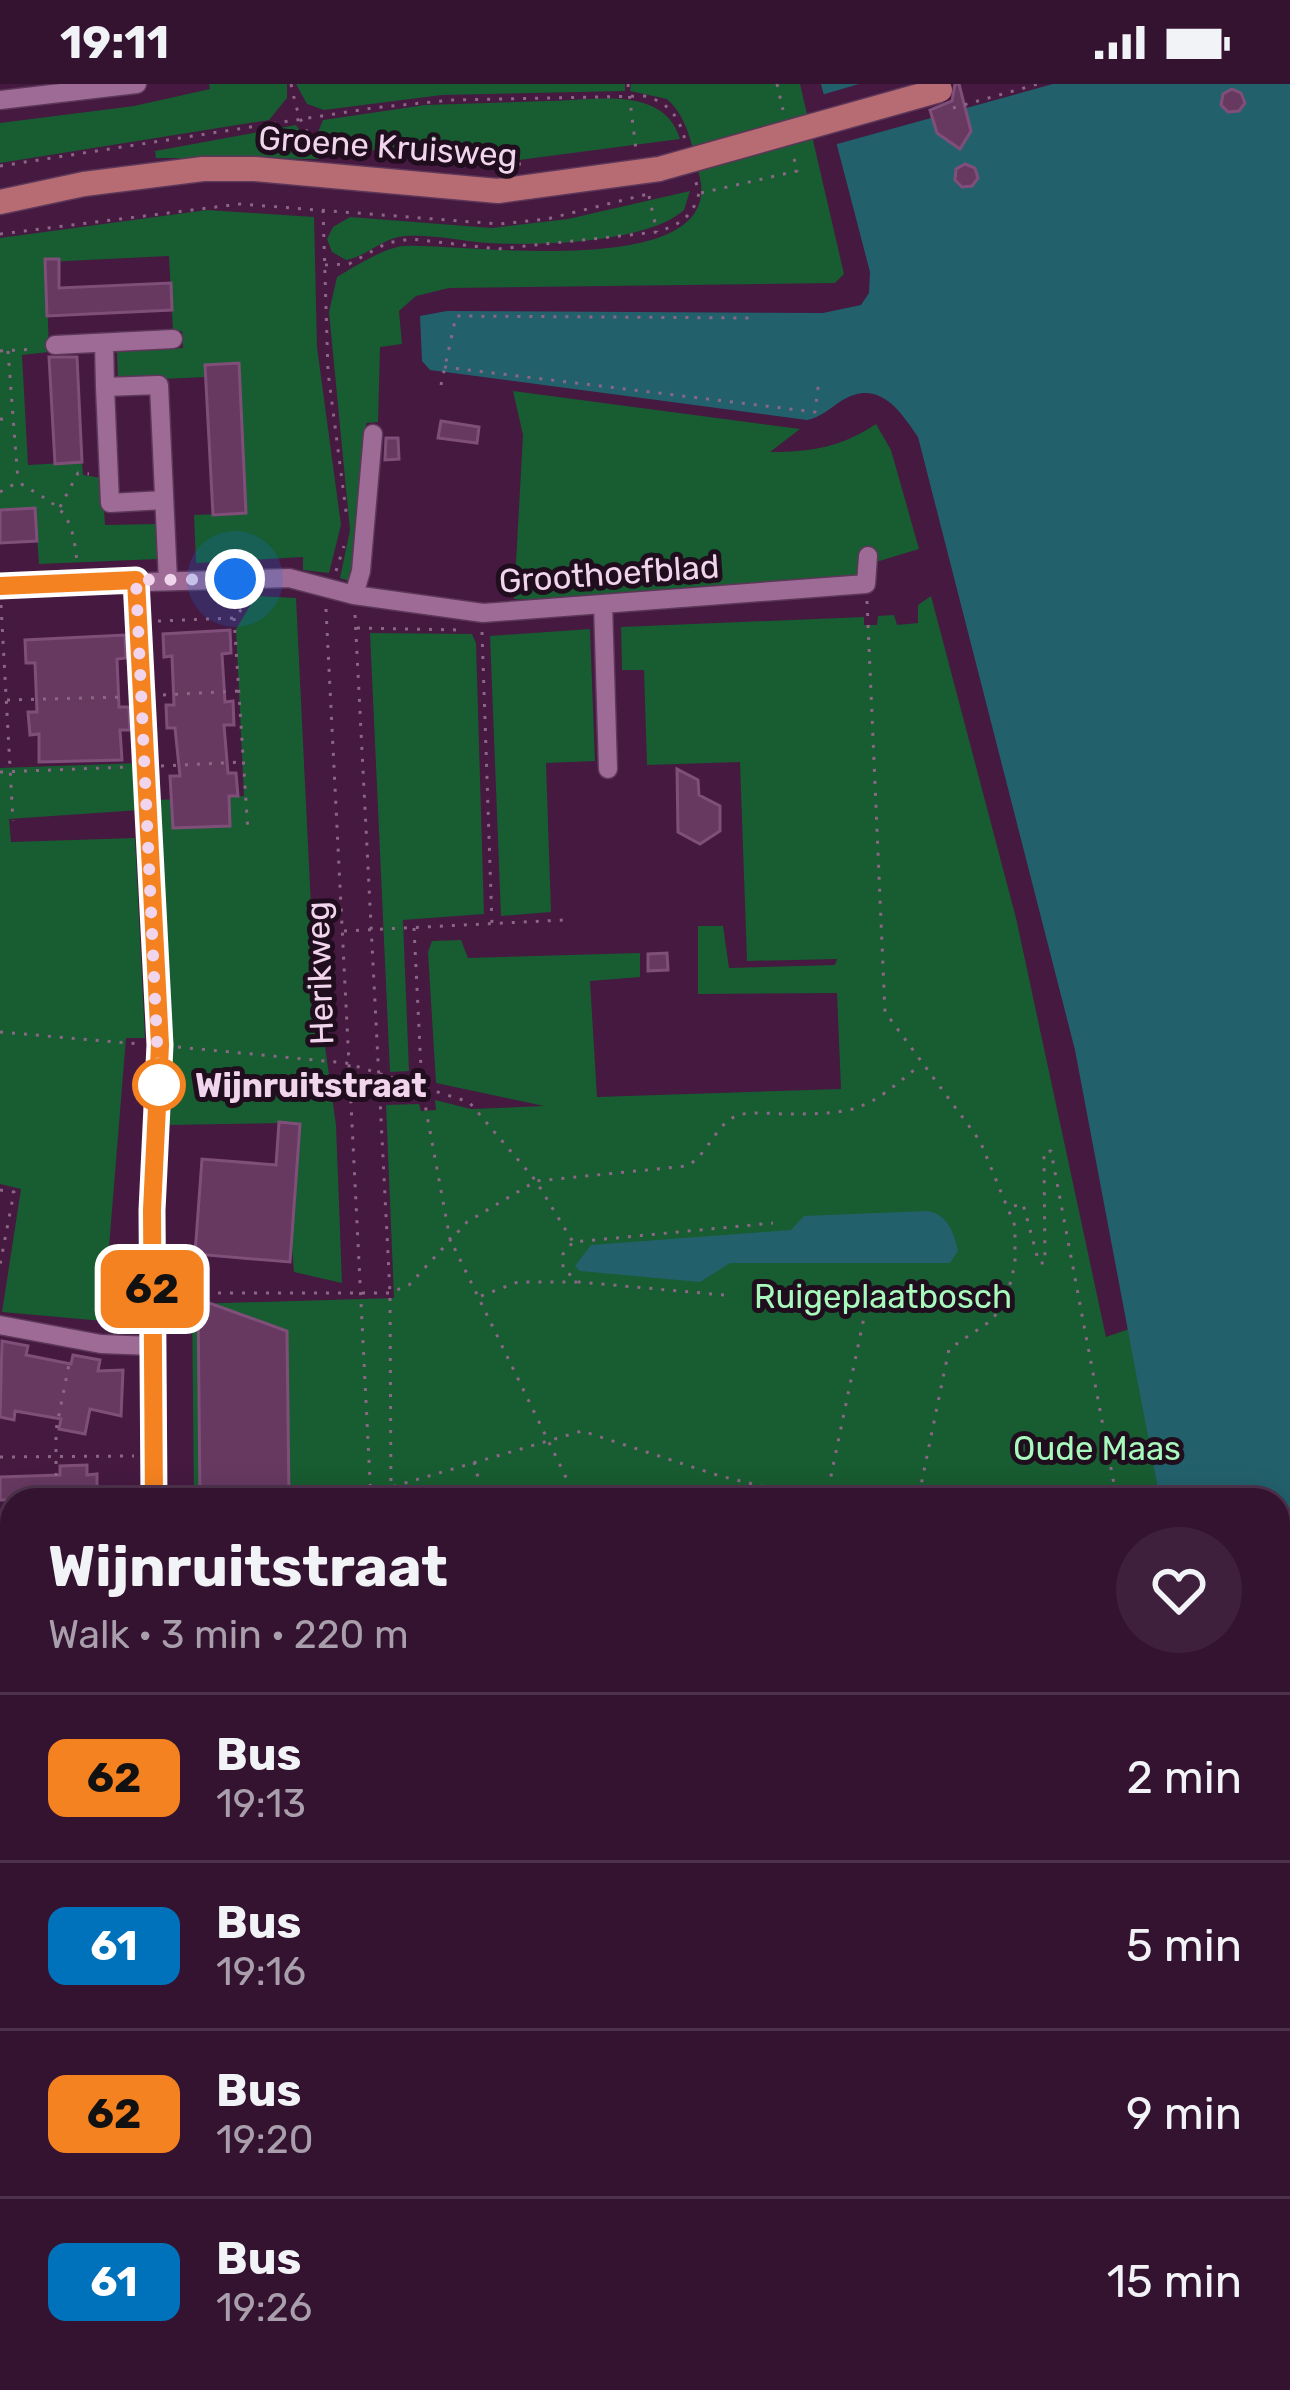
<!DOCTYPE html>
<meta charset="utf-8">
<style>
:root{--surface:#341330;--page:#3f203c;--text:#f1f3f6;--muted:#a99eab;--line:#4e324c}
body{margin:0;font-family:Rubik,sans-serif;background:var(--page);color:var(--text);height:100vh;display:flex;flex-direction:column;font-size:45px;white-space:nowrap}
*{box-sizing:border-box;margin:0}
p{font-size:39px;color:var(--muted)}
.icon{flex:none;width:66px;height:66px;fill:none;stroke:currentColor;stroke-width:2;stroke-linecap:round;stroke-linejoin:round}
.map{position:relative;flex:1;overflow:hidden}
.details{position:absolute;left:0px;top:1404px;width:1290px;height:903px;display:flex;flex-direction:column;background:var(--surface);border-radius:36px 36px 0 0;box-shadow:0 6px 30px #0003,0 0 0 3px var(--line)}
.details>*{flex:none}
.badge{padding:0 24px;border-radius:18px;font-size:42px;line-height:78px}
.you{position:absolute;width:60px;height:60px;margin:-30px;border:9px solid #fff;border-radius:50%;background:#1a73e8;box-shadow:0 0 0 18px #1a73e833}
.map>.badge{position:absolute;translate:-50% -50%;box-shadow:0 0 0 6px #fff}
.round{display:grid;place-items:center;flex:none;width:126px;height:126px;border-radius:63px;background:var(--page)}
.summary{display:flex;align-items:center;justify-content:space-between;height:204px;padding:0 48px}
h1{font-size:57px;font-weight:700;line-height:90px}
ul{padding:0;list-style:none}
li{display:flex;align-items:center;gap:36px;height:168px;padding:0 48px;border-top:3px solid var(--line)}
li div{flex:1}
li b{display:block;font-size:45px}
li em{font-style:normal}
li .badge{min-width:132px;font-weight:700;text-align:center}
.status{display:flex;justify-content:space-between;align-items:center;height:84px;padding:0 60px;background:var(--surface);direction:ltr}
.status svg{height:33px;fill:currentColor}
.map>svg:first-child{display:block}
.green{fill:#185c31}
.water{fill:#22616c}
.pier{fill:#451940}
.building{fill:#673961;stroke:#7f4f79;stroke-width:3}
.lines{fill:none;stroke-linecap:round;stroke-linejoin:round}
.minor-casing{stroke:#5d3759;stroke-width:21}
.major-casing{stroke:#5d3759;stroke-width:27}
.path{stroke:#8c6687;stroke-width:3;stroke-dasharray:3 9;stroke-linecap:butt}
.minor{stroke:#9d6b96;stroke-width:18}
.major{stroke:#b76b72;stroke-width:24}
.major-bridge-casing{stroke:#5d3759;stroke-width:27;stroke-linecap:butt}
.major-bridge{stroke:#b76b72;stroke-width:24}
.line-casing{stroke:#fff;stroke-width:27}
.line{stroke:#f58220;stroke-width:18}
.walk{stroke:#f1d5ec;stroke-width:12;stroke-dasharray:0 21.6}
.stop-dot{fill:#fff;stroke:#f58220;stroke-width:6}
.labels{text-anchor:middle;stroke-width:10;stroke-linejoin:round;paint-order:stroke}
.street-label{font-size:33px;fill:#f1d5ec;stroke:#200d1e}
.stop-label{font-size:33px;font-weight:bold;fill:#f1d5ec;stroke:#200d1e;text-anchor:start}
.park-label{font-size:33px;fill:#a7f9bc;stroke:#200d1e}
</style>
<div class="status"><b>19:11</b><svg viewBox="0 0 49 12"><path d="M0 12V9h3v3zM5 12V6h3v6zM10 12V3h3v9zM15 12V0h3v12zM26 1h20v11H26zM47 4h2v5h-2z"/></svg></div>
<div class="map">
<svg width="1290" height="2306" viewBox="0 0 1290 2306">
<rect width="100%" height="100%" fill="#451940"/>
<!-- green -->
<path class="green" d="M209,0h78v14l-18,22 -269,43v-40l134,-17 76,-17z
M296,0h329v7l-183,4 -118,15 -17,-6z
M631,0h169l44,190 -9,9 -386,5 -33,8 -17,15 3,33 -22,3 -2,75 -12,1 3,28 -11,119 -9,11 -9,-3 10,-48 -21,-218 8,-35c17,-10 48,-30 67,-31 56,-3 325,38 295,-72 -7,-28 -11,-56 -32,-75l-37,-8z
M547,17c45,0 117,-17 133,38l-169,22 -179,-14 -16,-10 7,-17 102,-15z
M296,41l23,34 -163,-1 -1,-7z
M690,107l-6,19c-37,33 -144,36 -196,33 -26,-2 -56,-9 -83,-7 -23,2 -37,20 -59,24l-14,-8 -5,-13 6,-12 17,-10 142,11 76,-9z
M207,126l107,7 3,130 24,178 -12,48 -26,-3v-13l-107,6 -2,-48 52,-2 -7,-149 -33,13 -88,4 -1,-29 66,-4 -1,-17h-9l-4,-75 -123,6 3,90 -27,3 6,110 54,-3 1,13 19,3 3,47 51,-1 2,35 -119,5 -4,-55 -35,1v-272z
M513,307l287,38 -30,23c41,0 72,-5 106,-28l15,26 28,99 -43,13 -15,14 -304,25 -43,-2 9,-164z
M256,512l40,2 18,370 22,157 6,158 -48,-11 -12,-149 -115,2 3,-98 -13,-227 87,-4 -8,-167z
M931,512l85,322 90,419 23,-8 31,171h-966l-2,-196 202,-6 -8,-193 33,-1 2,7 15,-1 -1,-10 36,9 73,-3 -108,-23 -8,-131 4,-11 29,-1 7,18 172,-5v24l-50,4 7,116 244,-8 -4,-96 -139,1v-68h25l6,42 106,-3 2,-6 -90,2 -7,-199 -93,3 -3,-95h-22l-1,-43 243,-10v8h13l1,-9 16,-1 3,10 21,-2v-18z
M590,545l5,132 -49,2 5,149 -50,4 -11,-280z
M370,549l102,1 4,9 8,271 -81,6 6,151 -19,1z
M138,679l2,47 -131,9 2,23 124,-4 10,200h-19l-23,283 -101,-9 19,-123 -21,-5v-416z
M12,1499v102h-12v-101z
M227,2295h955v11h-955z"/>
<!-- water -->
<path class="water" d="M821,0h101l15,49 23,16 11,-18 -12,-47h331v2306h-108v-11h96v-879h-118l-85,-450 -157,-613c-19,-28 -40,-59 -77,-36 -12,8 -20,16 -34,19l-377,-50 -8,-9 -2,-45 27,-5 376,2 38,-8 8,-12 1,-21z
M926,1127c21,2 28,21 32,40l-8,12h-220l-30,19 -120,-11 -5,-5 16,-21 200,-15 13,-14z"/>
<!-- pier -->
<path class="pier" d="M859,0h70l9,32 -108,30 -12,-50z
M953,0h100l-94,26z"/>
<!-- building -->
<path class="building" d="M955,0h4l12,47 -11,18 -23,-16 -7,-23 22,-9z
M1232,5l9,4 4,10 -6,8 -11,1 -7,-7 2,-11z
M965,80l10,4 3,10 -6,8 -10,1 -7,-7 1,-11z
M45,175h14v29l112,-5 1,27 -125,6z
M49,273h28l5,105 -27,2z
M239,279l7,150 -33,2 -8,-150z
M441,337l38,6 -2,16 -39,-5z
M386,354h12l1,21 -14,1z
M35,424l2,33 -37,2v-33z
M230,546l1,23 -9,1 3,48 8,-1 1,24h-10l4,48h8l2,23h-9l1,30 -57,2 -3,-52h10l-5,-48h-8l-1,-23h8l-2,-49 -8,1 -1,-23z
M125,551l1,23 -9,1 2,48h10l1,23h-10l2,30 -83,2v-28l-9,1 -2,-23h9l-2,-49h-9l-1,-23z
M677,685l21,11 1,15 21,11v25l-20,13 -22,-12z
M667,869l1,17 -20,1v-17z
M279,1038l21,2 -10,138 -95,-8 7,-95 74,6z
M198,1215l89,32 2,169h-89z
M2,1257l26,5 -2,9 45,9 2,-9 27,5 -2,11 25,-1 -2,46 -31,-7 -5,25 -26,-5 2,-10 -17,-3 -29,-5 -1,9 -14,-3z
M87,1381v10l10,-1v26h-97v-23l60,-2v-9z"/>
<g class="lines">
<!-- minor casing -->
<g class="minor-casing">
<path id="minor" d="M0,16l137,-16
M104,259l1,44
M55,261l118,-6
M164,416l-54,3 -5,-116 54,-2 9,196
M136,496l24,465 -7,165 1,290
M0,502l289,-8 65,17 129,18 383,-29 2,-28
M354,511l7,-24 12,-137
M603,520l5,165
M0,1241l101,19 51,2
M0,1478h12
M0,1761h12
M0,1925h12
M0,2054l12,-1
M0,2172h12
M164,2295v11"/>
</g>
<!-- major casing -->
<g class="major-casing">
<path id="major" d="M0,118l84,-18 119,-15h52l243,22 161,-22"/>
</g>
<!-- path -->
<path class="path" d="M291,0c10,48 18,65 68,72
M628,0l8,66
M777,0l6,26
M953,24l85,-24
M458,81l68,-1
M0,82l373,-58 78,-8 193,-4c25,6 35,21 41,44
M701,109l96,-22 -4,-17
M649,112l8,36
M323,126l5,162 19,147
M0,150l240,-30 259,20 48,-5 105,-26
M325,181l24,-1 38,-21 24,-4 87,10 159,-17c22,-7 36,-15 42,-39l-4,-14
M0,267l36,-2
M8,267l10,130
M444,283l371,45 4,-32
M441,301l15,-69 293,2
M0,335l12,1
M0,408l18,-10c45,27 54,28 59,81
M60,423l18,-34 11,1
M336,487l8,-25
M867,517l18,411 95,129 35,85v38l-9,36 -14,20 -43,29 -31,151
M1,521l12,216
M326,525l45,891
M355,531l35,678 1,207
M234,534l14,214
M158,537l76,-3 19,-22
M357,544l105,2
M482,548l10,292
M163,611l76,-4
M7,616l116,-3
M161,682l82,-4
M0,688l128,-5
M414,844l8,160 28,151 127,261
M344,847l220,-11
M0,948l139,12
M178,963l168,16 123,39 67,79 37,61
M0,1106l14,2 -14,73
M1014,1122l9,-2 16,59h6l-1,-111 7,-1 66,349
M170,1209h220l19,-8 58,-63 69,-41 151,-15c22,-12 29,-44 52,-51 14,-4 33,-1 47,-1 72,0 79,-3 134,-49
M724,1211l-145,-13 -16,-13v-15l10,-12 200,-19
M481,1212l37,-14h59
M0,1373l134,-1
M474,1378l10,38
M56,1416v-70l14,-71
M347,1416l235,-69 138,45 99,24
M826,1416l45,-216
M0,1605h12
M34,2295v11
M394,2295l3,11
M298,2306l4,-11
M340,2306l5,-11
M446,2306l13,-11
M612,2306l3,-11
M808,2306l4,-11
M1074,2306l6,-11"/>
<!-- minor -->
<use href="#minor" class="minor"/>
<!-- major -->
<use href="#major" class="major"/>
<!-- major-bridge casing -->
<g class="major-bridge-casing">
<path id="major-bridge" d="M659,85l281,-79"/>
</g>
<!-- major-bridge -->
<use href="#major-bridge" class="major-bridge"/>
</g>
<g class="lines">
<!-- line casing -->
<g class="line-casing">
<path id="line" d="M0,502l136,-6 24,465 -8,165 2,290"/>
</g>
<!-- line -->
<use href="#line" class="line"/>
<!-- walk -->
<path class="walk" d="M159,1001l-23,-505 99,-1"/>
</g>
<!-- markers -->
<circle class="stop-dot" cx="159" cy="1001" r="24"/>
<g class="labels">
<!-- street labels -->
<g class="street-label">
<text transform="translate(388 62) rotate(4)" y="12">Groene Kruisweg</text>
<text transform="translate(609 489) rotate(-4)" y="12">Groothoefblad</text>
<text transform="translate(319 889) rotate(-92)" y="12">Herikweg</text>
</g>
<!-- stop labels -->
<g class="stop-label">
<text x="195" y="1013">Wijnruitstraat</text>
</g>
<!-- park labels -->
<g class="park-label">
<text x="883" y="1224">Ruigeplaatbosch</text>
<text x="1097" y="1376">Oude Maas</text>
</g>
</g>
</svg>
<div class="you" style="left:235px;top:495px"></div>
<b class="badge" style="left:152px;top:1205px;background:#f58220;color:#111">62</b>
<section class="details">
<div class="summary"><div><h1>Wijnruitstraat</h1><p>Walk · 3 min · 220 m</p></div><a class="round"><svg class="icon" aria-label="heart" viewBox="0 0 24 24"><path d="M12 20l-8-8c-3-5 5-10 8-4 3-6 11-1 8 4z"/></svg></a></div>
<ul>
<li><span class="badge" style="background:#f58220;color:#111">62</span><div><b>Bus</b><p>19:13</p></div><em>2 min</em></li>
<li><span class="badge" style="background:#0072bc;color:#fff">61</span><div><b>Bus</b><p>19:16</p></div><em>5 min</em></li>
<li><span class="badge" style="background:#f58220;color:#111">62</span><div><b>Bus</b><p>19:20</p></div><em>9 min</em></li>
<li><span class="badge" style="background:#0072bc;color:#fff">61</span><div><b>Bus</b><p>19:26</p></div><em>15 min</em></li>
</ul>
</section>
</div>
